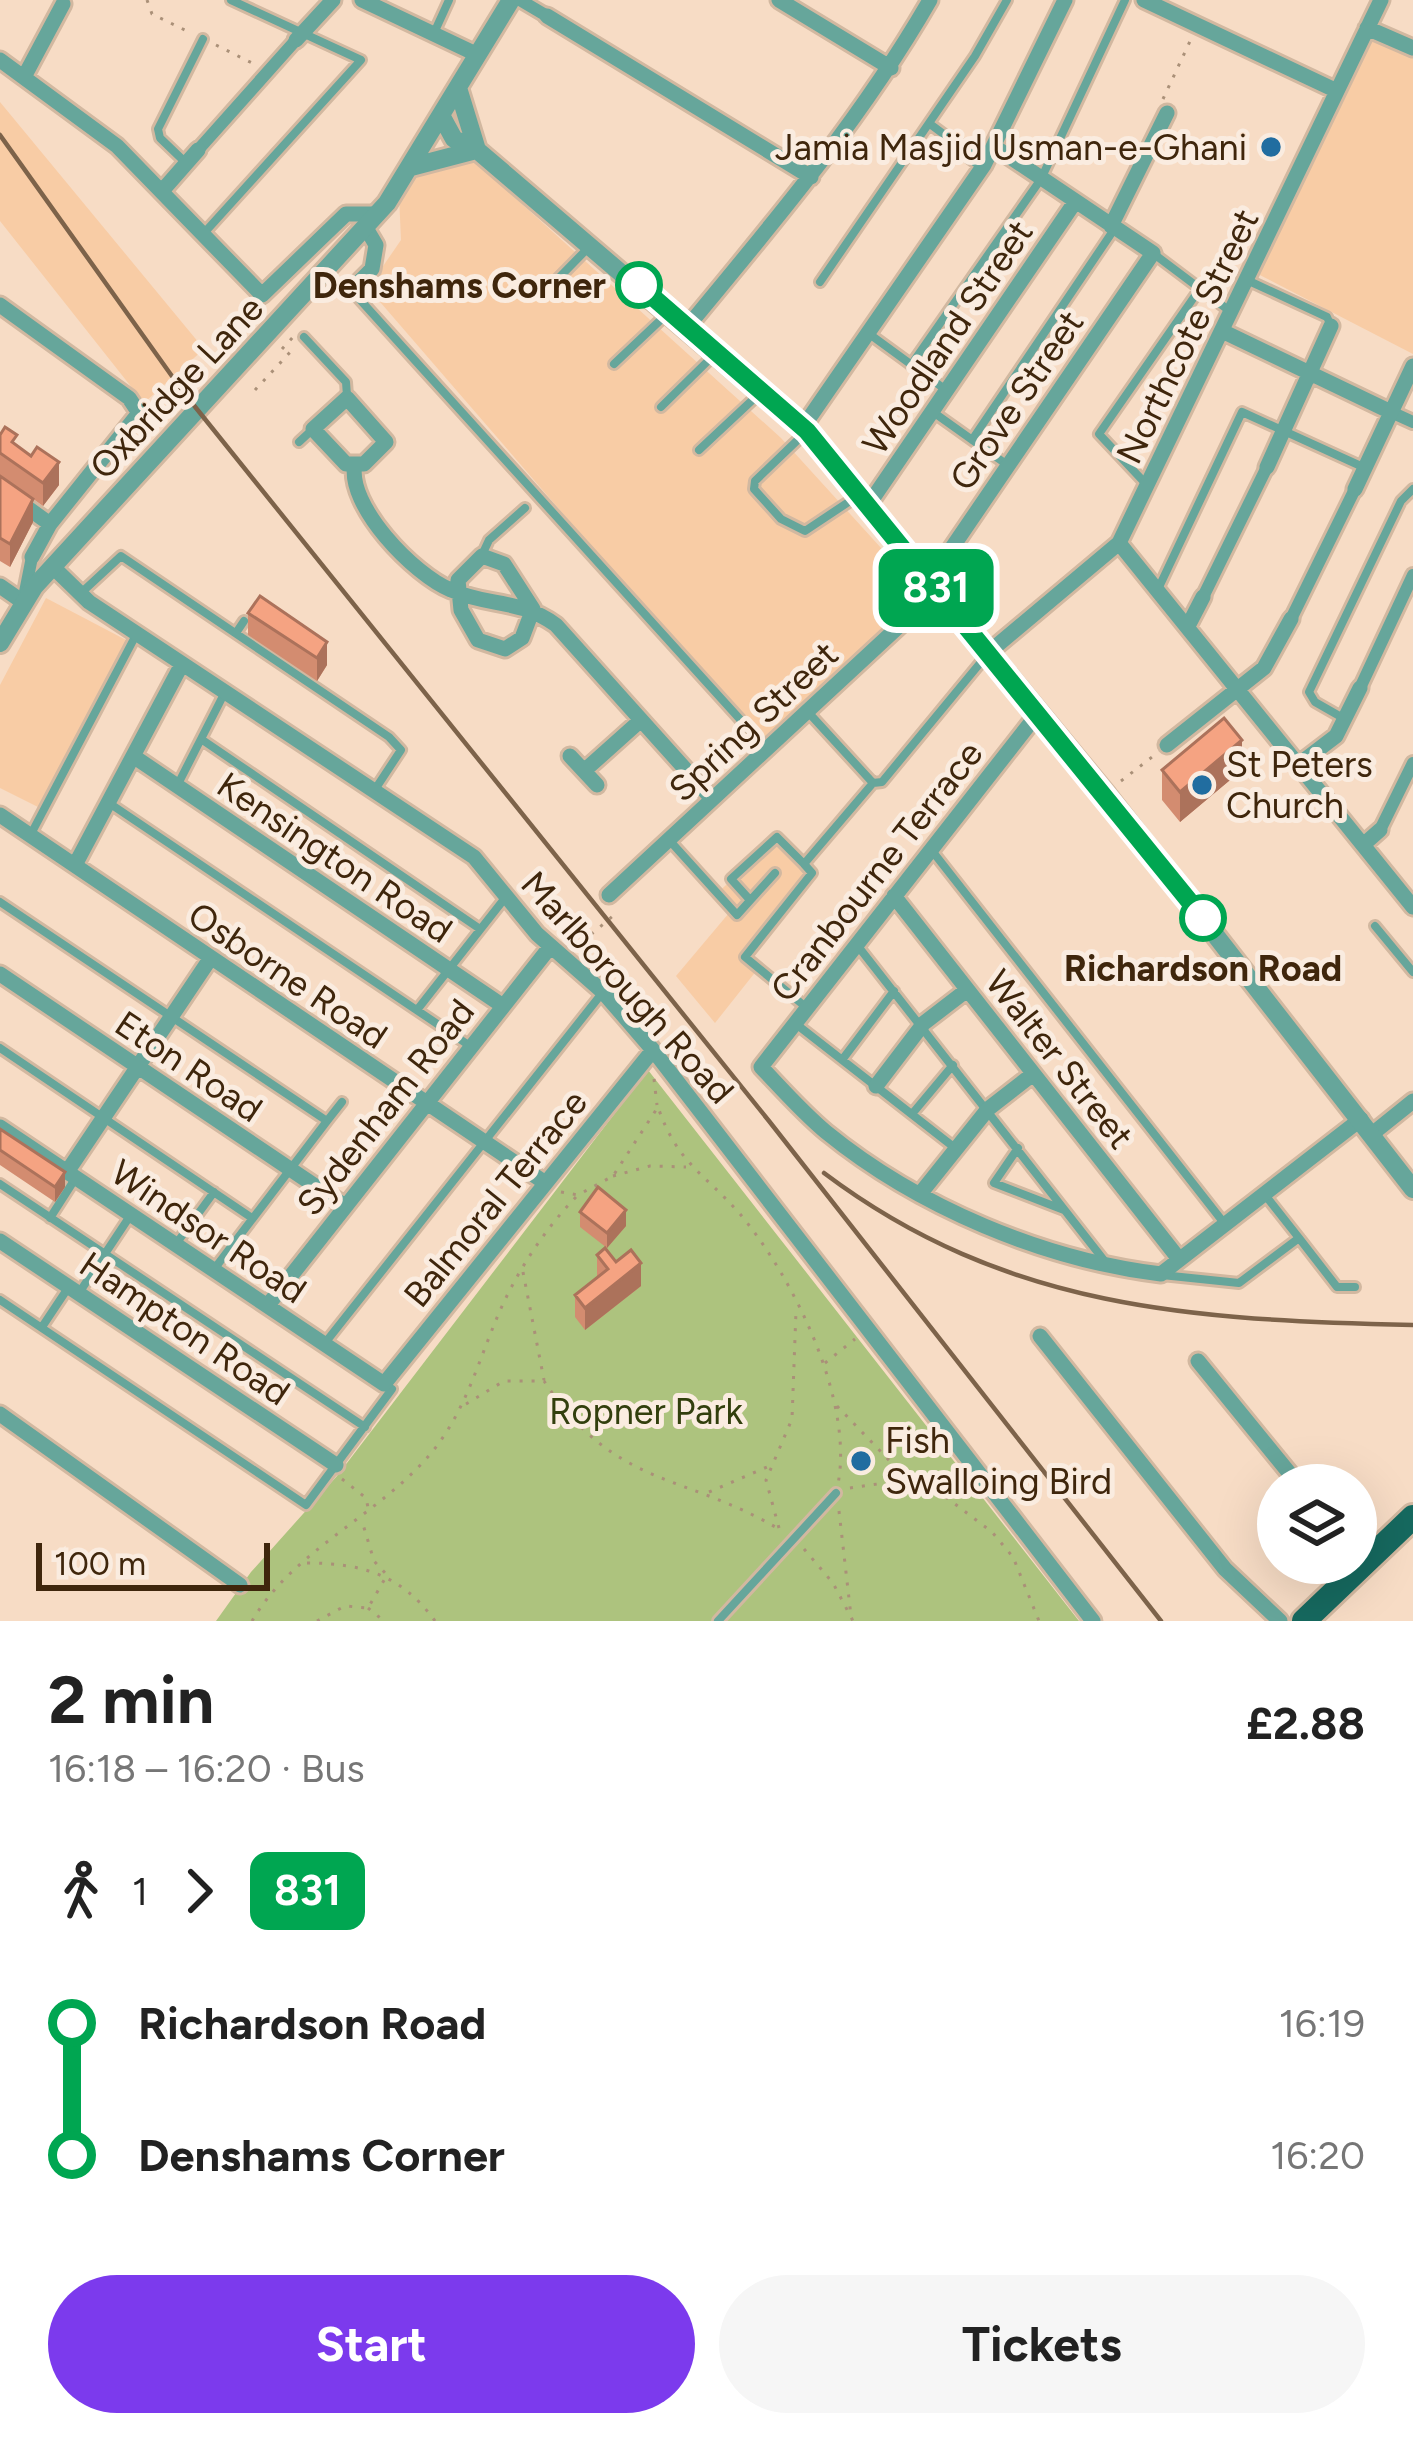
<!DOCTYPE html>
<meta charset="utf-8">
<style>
:root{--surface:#fff;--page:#f6f6f6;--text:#222;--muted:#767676;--accent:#7c3aed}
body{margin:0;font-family:Figtree,sans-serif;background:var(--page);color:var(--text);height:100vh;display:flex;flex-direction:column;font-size:45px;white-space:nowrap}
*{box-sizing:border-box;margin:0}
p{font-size:39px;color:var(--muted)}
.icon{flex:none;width:66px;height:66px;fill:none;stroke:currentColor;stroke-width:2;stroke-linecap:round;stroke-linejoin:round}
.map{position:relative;height:1621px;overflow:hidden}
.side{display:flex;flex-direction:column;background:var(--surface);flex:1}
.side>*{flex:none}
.badge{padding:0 24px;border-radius:18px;font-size:42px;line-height:78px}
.controls{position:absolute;left:1257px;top:1464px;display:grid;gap:24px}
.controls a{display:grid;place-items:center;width:120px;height:120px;border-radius:50%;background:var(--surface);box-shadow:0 12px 48px #0002;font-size:60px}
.scale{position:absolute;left:36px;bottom:30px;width:234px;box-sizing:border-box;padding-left:12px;border:6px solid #3f260c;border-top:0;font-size:33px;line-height:42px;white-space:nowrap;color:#3f260c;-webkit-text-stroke:9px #faece0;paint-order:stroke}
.map>.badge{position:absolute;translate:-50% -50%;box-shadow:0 0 0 6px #fff}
.legs{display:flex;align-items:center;gap:18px;height:132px;padding:0 48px;font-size:39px}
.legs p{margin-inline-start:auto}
.headline{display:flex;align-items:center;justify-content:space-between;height:204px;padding:0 48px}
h1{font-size:66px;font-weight:700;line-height:90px}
.button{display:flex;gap:24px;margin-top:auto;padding:24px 48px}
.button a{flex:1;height:138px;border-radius:72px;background:var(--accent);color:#fff;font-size:48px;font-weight:700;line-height:138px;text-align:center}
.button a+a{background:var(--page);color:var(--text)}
ul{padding:0 48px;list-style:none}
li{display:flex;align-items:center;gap:42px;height:132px;font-size:45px}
li i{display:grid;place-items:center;width:18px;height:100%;margin:0 15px;background:currentColor}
li i::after{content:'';width:30px;height:30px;margin:-15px;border:9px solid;border-radius:50%;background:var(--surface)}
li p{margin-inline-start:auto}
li:first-child i{background:linear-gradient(#0000 50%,currentColor 0)}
li:last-child i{background:linear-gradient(currentColor 50%,#0000 0)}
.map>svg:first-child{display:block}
.built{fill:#f8cca5}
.green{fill:#adc37e}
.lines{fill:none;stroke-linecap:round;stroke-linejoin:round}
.service-casing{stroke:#d2b8a0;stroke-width:14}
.pedestrian-casing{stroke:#d2b8a0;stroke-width:18}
.minor-casing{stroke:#d2b8a0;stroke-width:21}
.tertiary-casing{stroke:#d2b8a0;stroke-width:24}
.primary-casing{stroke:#d2b8a0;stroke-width:30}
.path{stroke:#aa9078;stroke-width:3;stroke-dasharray:3 9;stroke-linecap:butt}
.service{stroke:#66a69b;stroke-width:8}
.pedestrian{stroke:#66a69b;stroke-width:12}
.minor{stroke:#66a69b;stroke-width:15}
.tertiary{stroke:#66a69b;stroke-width:18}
.primary{stroke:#16695f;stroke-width:24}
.rail{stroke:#7d634a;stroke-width:4.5}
.path-bridge{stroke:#aa9078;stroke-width:3;stroke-dasharray:3 9;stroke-linecap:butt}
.wall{fill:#d38c70}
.shaded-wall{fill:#ac725b}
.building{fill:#f5a382;stroke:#ac725b;stroke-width:3}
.line-1-casing{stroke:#fff;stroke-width:27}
.line-1{stroke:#00a651;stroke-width:18}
.poi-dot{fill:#216da0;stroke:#faece0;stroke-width:4.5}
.stop-1-dot{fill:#fff;stroke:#00a651;stroke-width:6}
.labels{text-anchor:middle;stroke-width:10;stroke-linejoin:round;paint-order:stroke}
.poi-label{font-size:36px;fill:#3f260c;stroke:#faece0;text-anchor:start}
.stop-label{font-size:36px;font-weight:bold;fill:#3f260c;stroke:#faece0;text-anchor:end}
.street-label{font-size:36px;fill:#3f260c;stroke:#faece0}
.park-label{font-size:36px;fill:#323f0d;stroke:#faece0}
</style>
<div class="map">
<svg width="1413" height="1621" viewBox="0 0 1413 1621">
<rect width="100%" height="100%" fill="#f7dcc5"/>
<!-- built -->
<path class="built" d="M1367,38l46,20v296l-157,-81z
M0,102l204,247 -60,54 -144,-182z
M450,139l331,299 141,155 -160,151 -394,-456 33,-48 -2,-45z
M46,598l82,43 -88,167 -40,-20v-103z
M777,839l33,33 -67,86 14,12 -42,53 -39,-47 53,-63 -14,-18z"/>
<!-- green -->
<path class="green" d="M648,1070l431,551h-863l35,-49 86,-96z"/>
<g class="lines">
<!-- service casing -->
<g class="service-casing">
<path id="service" d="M434,33l15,-33
M930,124l31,23
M185,162l-25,-24 -2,-9 45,-90
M205,232l156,-172 -130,-60
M1154,254l77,58
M1249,281l78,36 4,9
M820,282l155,-226 32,-56
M353,292l413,456
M543,294l47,-48
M868,333l78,57
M304,337l42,45 1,14
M614,364l54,-51
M911,365l130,-186 84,-179
M661,407l55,-54
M933,412l73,52
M806,432l-51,49 -1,8 27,30 24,12 54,-36
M972,440l143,-212
M299,442l13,-12
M699,450l62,-58
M1146,484l-47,-50 100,-144
M482,555l7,-15 36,-32
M1159,587l83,-175 121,55
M81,593l40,-37 268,181 12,13 -27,41
M236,633l8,-12
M224,694l-23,45 279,190
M1343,718l-28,-16 -6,-10 92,-191 12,-12
M873,783l9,-1 104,-126
M177,786l24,-47
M109,803l361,243
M31,834l105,-199
M670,841l67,74 38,-42
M933,852l291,371
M804,864l8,9 -67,84 62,51
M750,900l-19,-21 46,-42 27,27 69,-81 -65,-71
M0,902l327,219 15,-19
M1375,926l38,46
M857,945l246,314
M417,1010l88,-112
M796,1024l159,124
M0,1048l252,170
M842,1060l52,-69
M912,1114l41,-49
M1018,1148l-24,35 70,27
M0,1184l365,243
M50,1218l25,-39
M1299,1238l38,49h18
M176,1244l38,-52
M215,1268l112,-147
M1162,1275l77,8 60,-45 -34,-43
M79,1293l51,-77
M0,1300l306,205 86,-116 -6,-4
M42,1327l26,-39
M325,1343l278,-351
M718,1621l118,-128"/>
</g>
<!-- pedestrian casing -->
<g class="pedestrian-casing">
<path id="pedestrian" d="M520,0l27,16
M198,150l98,-110
M1391,412l22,10
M24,597l8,-40
M1203,597l64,-130
M1291,619l64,-130
M1360,688l53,-113
M1380,830l33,-67"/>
</g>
<!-- minor casing -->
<g class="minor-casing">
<path id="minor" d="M362,0l116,55
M779,0l112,68
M1144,0l193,91
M547,16l264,161
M1367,28l46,20
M296,40l37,-40
M0,60l117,86 145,149 84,-81h32
M24,77l39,-73
M962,148l22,17
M162,191l36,-41
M1111,226l56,-113
M351,290l21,-21 4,-24 -10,-17
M0,305l129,93 10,15 -89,111 -18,33
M688,326c87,-105 174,-208 242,-326
M1222,331l169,81
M347,398l39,44 -22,22h-18l-33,-35z
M803,427l181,-262 81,-165
M355,464c-9,41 59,111 96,126 38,17 67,8 105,35l156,174
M1267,467l64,-141
M0,488l50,36
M1355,489l58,-123
M869,504l206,-302
M1119,543l294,364
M482,556l22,8 29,45 -11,29 -17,11 -27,-9 -17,-30 -3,-30z
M53,567l36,35 385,255 63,77 66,58 50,58 440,571
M930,580l223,-327 -158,-106
M0,586l23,16
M1188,626l15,-29
M988,653l131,-110 262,-543
M1039,712l-278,355c21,22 42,46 65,65 92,75 218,128 335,142l200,-155
M1167,745l97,-77 27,-49
M133,756l370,250
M570,756l27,29
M1298,765l38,-29 24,-48
M584,771l57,-51
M0,815l544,367
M1363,845l17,-15
M75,865l107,-201
M609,895l329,-305
M894,896l285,363
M0,974l345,232
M876,1086l48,-63 43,-33
M0,1127l384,257 269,-334
M1372,1134l41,-33
M67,1172l143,-213
M920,1194l68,-85 45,-35
M0,1241l336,224
M268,1305l282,-358
M1040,1336l185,233 55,52
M1198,1361l101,124
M0,1414l240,171"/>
</g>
<!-- tertiary casing -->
<g class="tertiary-casing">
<path id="tertiary" d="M458,88l19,62
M442,117l12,22 23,11 330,282 300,364 306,393
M411,167l65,-17
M0,643l34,-56 353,-384 124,-203"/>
</g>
<!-- primary casing -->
<g class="primary-casing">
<path id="primary" d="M1304,1621l109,-104"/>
</g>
<!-- path -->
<path class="path" d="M147,0l5,14 39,19
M216,45l40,20
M1163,99l29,-62
M282,349l11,-12
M255,390l39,-42
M1121,781l35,-27
M582,942l17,21 -4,3
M654,1079l3,26
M613,1176l37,-10 36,1
M561,1192l17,3 35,-19 45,-69c19,56 46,66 82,107 53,63 114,186 98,270
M523,1272l21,108
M825,1363l30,-24
M466,1404l38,-23h40c72,109 141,91 238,150
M837,1406l71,74 35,15 49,37 21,25 26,64
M342,1479l24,19 3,14
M850,1488l55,-8
M709,1492l58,-25
M839,1511l12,105
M779,1528l-13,-48 26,-61 4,-108
M804,1549l29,34 20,38
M307,1563c55,0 95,12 128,58
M368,1608l16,13
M252,1621c41,-71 128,-106 180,-169 32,-39 45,-86 64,-132 18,-44 47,-89 80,-123
M317,1621l28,-15 23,2 19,-33 -13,-14 -12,-40"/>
<!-- service -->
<use href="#service" class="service"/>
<!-- pedestrian -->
<use href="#pedestrian" class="pedestrian"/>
<!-- minor -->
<use href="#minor" class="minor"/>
<!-- tertiary -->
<use href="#tertiary" class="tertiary"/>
<!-- primary -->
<use href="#primary" class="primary"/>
<!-- rail -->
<path class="rail" d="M0,135l184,258 585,728 392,500
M824,1173c182,137 370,147 589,152"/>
<!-- path-bridge -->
<path class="path-bridge" d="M582,942l32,-27"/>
</g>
<!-- wall -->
<path class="wall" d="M0,435l17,11 42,39 -16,21 -43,-31z
M0,476l33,46 -23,45 -10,-6z
M248,613l79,52 -10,16 -69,-46z
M1162,770h80l-62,52 -18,-22z
M0,1129l65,58 -10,15 -55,-37z
M580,1212l46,14 -19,22 -27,-21z
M597,1255l19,7 25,24 -56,44 -10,-13v-22l22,-17z"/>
<!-- shaded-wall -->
<path class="shaded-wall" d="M59,462v23l-16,21v-23z
M33,499v23l-23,45v-23z
M327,642v23l-10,16v-23z
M1242,740v30l-62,52v-30z
M65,1172v15l-10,15v-15z
M626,1210v16l-19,22v-15z
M641,1263v23l-56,44v-22z"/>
<!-- building -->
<path class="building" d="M5,427l12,8 -5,7 19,14 6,-9 22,15 -16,21 -43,-30v-18z
M0,476l33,23 -23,45 -10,-6z
M260,596l67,46 -10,16 -69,-45z
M1224,718l18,22 -62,52 -18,-22z
M0,1129l65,43 -10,15 -55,-37z
M598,1187l28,23 -19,23 -27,-21z
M605,1248l11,14 15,-12 10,13 -56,45 -10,-13 33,-26 -11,-14z"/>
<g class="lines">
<!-- line-1 casing -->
<g class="line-1-casing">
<path id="line-1" d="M639,285l168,146 396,487"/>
</g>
<!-- line-1 -->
<use href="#line-1" class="line-1"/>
</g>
<!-- markers -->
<g class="poi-dot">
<circle cx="1271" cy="147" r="12"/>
<circle cx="1202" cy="785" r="12"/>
<circle cx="861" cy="1461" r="12"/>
</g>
<g class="stop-1-dot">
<circle cx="639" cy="285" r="21"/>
<circle cx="1203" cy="918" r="21"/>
</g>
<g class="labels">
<!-- poi labels -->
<g class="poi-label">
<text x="1247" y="160" text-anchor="end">Jamia Masjid Usman-e-Ghani</text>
<text x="1226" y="777">St Peters<tspan x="1226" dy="41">Church</tspan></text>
<text x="885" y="1453">Fish<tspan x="885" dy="41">Swalloing Bird</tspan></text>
</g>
<!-- stop labels -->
<g class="stop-label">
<text x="606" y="298">Denshams Corner</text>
<text x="1203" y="981" text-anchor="middle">Richardson Road</text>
</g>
<!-- street labels -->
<g class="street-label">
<text transform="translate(1187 336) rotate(-64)" y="13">Northcote Street</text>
<text transform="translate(947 337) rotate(-56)" y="13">Woodland Street</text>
<text transform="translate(176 387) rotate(-47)" y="13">Oxbridge Lane</text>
<text transform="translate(1016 400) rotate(-56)" y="13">Grove Street</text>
<text transform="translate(753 721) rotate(-43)" y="13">Spring Street</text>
<text transform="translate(335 857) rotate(34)" y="13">Kensington Road</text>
<text transform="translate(876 871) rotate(-52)" y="13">Cranbourne Terrace</text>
<text transform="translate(288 975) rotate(34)" y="13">Osborne Road</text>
<text transform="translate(628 987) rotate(48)" y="13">Marlborough Road</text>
<text transform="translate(1060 1059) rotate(52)" y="13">Walter Street</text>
<text transform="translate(189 1066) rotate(34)" y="13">Eton Road</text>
<text transform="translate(385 1107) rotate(-52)" y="13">Sydenham Road</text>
<text transform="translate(495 1198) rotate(-51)" y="13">Balmoral Terrace</text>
<text transform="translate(209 1231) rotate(34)" y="13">Windsor Road</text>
<text transform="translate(185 1328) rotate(34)" y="13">Hampton Road</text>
</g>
<!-- park labels -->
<g class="park-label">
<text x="646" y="1424">Ropner Park</text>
</g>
</g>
</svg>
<div class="controls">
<a><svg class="icon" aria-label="layers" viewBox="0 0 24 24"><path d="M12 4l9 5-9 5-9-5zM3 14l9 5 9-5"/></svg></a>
</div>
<div class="scale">100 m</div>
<b class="badge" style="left:936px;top:588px;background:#00a651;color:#fff">831</b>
</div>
<section class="side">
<div class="headline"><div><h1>2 min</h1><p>16:18 – 16:20 · Bus</p></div><b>£2.88</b></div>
<div class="legs"><svg class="icon" aria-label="walk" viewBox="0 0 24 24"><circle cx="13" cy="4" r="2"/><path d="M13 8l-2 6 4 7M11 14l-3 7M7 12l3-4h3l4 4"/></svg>1<svg class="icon" aria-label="forward" viewBox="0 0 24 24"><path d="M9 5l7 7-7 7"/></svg><b class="badge" style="background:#00a651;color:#fff">831</b></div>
<ul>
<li><i style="color:#00a651"></i><b>Richardson Road</b><p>16:19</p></li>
<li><i style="color:#00a651"></i><b>Denshams Corner</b><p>16:20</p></li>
</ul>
<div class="button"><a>Start</a><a>Tickets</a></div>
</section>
